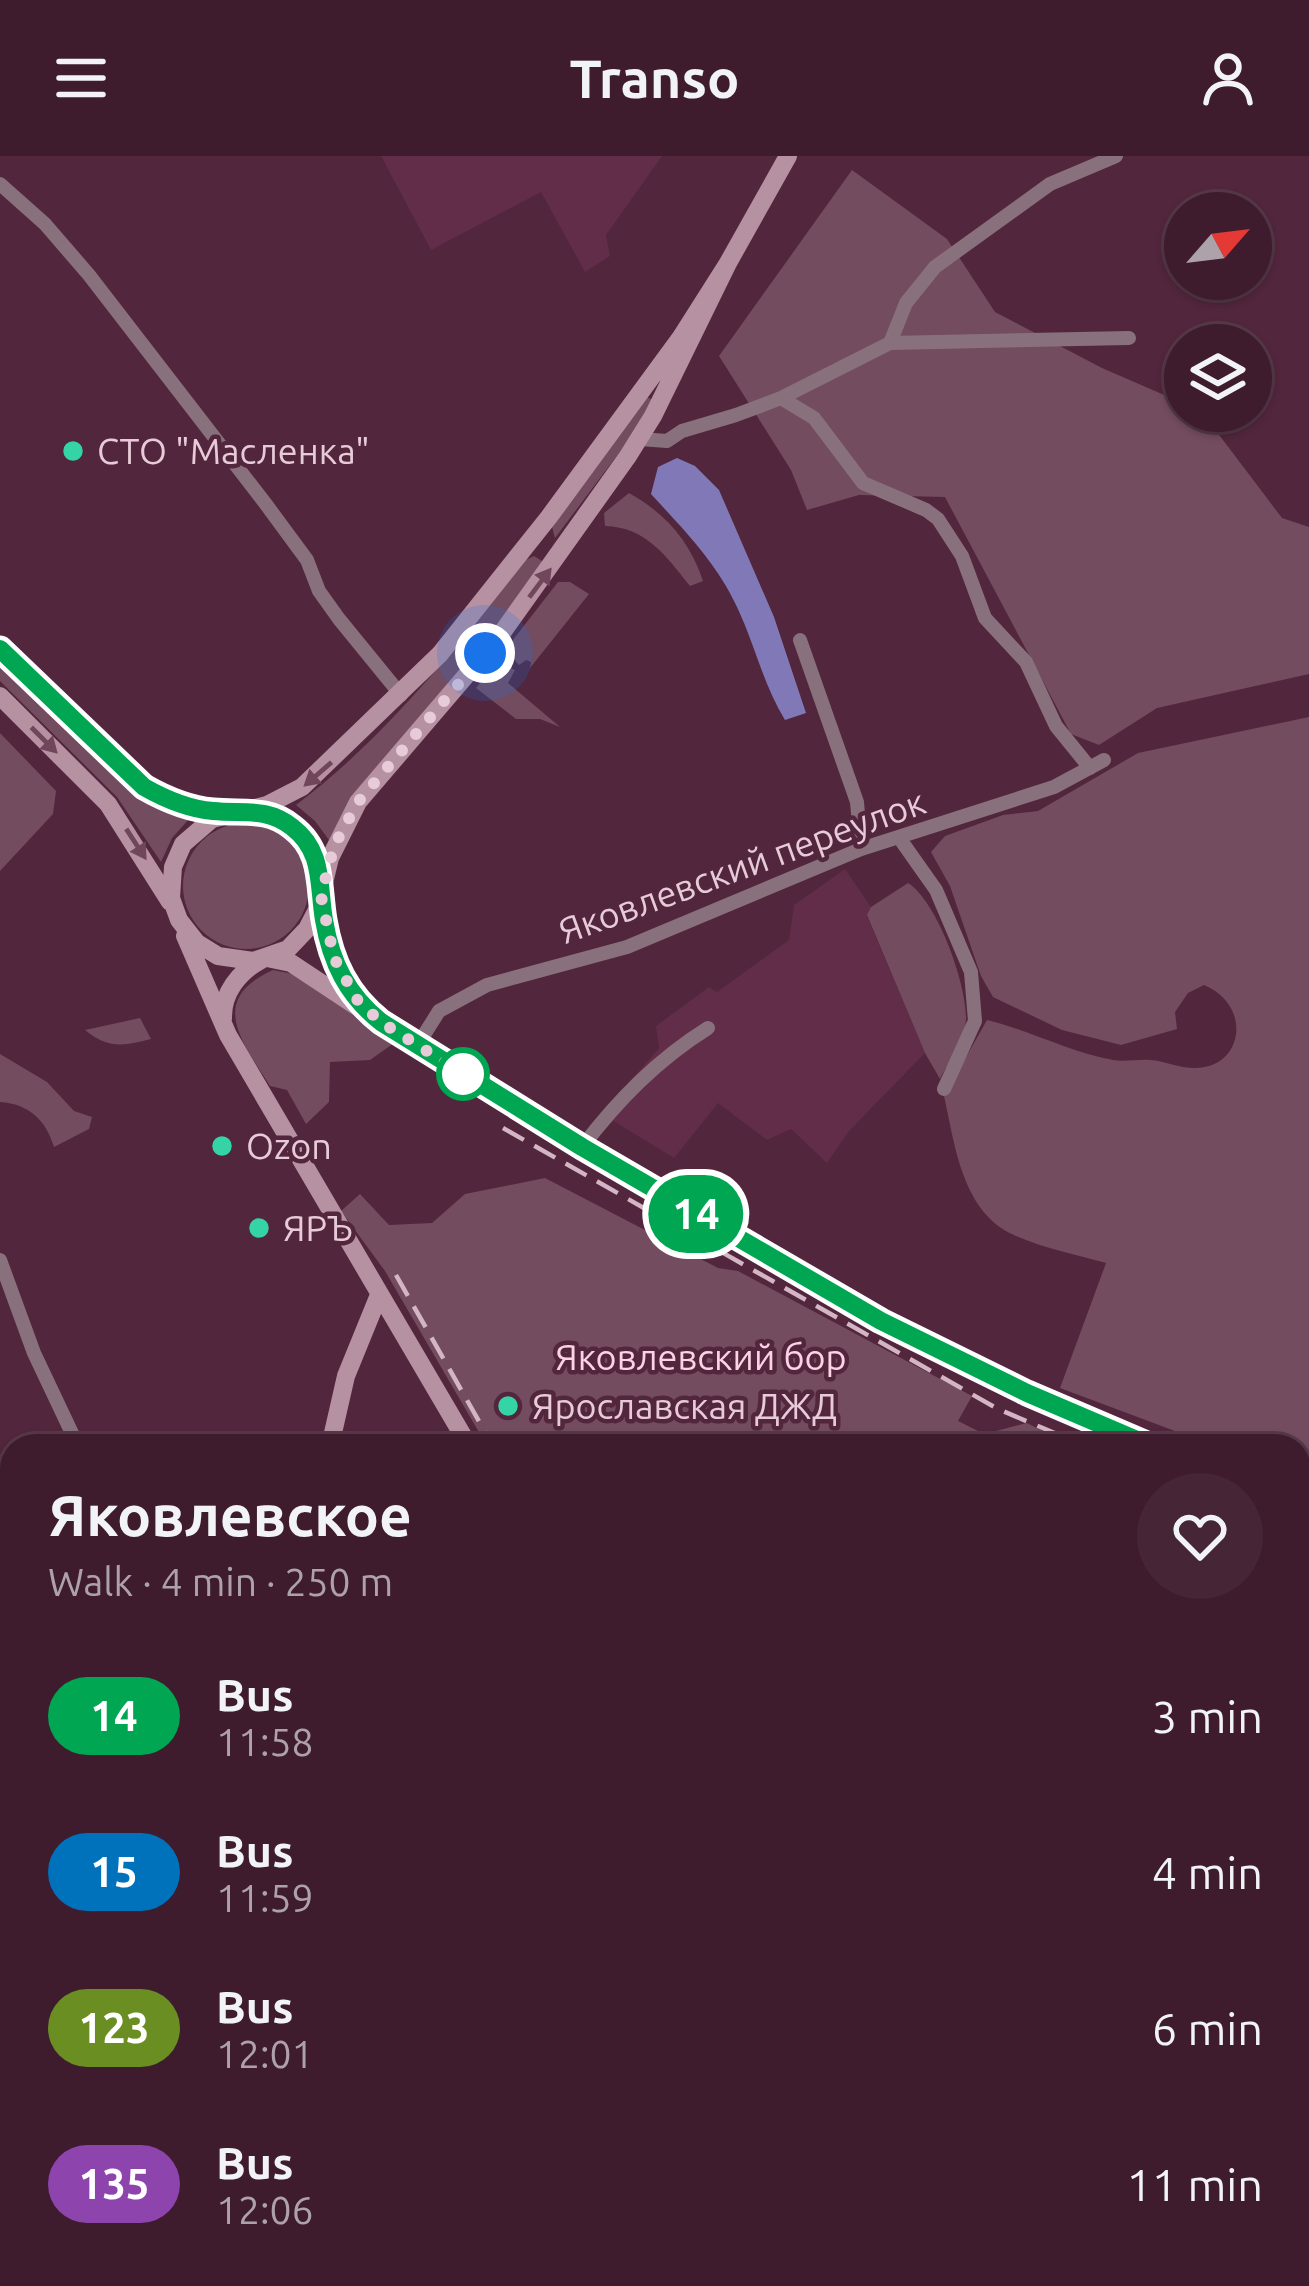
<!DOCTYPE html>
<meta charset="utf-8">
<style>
:root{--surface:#3e1c2e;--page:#452536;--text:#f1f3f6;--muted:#ada1aa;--line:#573a4a}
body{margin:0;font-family:Ubuntu,sans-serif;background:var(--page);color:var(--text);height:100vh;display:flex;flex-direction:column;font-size:45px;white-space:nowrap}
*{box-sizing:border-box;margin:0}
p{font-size:39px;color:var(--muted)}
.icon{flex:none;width:66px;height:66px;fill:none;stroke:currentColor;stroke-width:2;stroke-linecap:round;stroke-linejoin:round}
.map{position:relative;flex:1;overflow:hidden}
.side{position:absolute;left:0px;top:1278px;width:1311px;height:852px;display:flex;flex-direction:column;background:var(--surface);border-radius:36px 36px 0 0;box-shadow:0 3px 9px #0004,0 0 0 3px var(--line)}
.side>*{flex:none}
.badge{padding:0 24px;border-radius:39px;font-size:42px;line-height:78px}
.needle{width:78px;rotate:62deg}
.tools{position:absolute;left:1164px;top:36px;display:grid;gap:24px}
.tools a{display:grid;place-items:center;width:108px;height:108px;border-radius:50%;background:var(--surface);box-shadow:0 3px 9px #0004,0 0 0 3px var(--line);font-size:60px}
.you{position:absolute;width:60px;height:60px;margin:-30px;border:9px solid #fff;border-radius:50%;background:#1a73e8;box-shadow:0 0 0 18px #1a73e833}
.map>.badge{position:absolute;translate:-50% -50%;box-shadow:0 0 0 6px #fff}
.round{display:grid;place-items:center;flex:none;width:126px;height:126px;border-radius:63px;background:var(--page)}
.head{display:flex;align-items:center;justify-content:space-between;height:204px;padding:0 48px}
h1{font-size:57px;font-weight:600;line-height:90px}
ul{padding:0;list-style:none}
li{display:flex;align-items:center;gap:36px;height:156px;padding:0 48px}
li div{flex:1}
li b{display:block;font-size:45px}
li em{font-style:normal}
li .badge{min-width:132px;font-weight:700;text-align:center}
header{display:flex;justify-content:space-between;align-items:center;height:156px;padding:0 48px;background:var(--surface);font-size:54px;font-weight:600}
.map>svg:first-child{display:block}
.built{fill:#612d48}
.green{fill:#734c5f}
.water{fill:#8179b7}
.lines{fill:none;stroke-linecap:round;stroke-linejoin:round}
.street{stroke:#88717c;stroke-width:14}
.secondary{stroke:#b691a2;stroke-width:18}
.rail{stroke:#d4b5c3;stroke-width:4.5;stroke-dasharray:24 12;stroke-linecap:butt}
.oneway{fill:#70465b}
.line-casing{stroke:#fff;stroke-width:27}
.line{stroke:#00a651;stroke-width:18}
.walk{stroke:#e8cbd8;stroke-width:12;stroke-dasharray:0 21.6}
.poi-dot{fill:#35d4a7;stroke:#52263d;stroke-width:4.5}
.stop-dot{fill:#fff;stroke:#00a651;stroke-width:6}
.labels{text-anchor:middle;stroke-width:9;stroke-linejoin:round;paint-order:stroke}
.poi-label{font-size:36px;fill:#e8cbd8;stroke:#52263d;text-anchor:start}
.street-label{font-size:36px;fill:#e8cbd8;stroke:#52263d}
.park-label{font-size:36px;fill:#fad3e5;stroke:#52263d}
</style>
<header><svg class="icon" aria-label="menu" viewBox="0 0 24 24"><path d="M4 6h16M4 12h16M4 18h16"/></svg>Transo<svg class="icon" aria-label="person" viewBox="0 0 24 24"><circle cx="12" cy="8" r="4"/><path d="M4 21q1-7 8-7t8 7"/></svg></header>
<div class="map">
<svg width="1309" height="2130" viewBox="0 0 1309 2130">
<rect width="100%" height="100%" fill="#52263d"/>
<!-- built -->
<path class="built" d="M381,0h281l-56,79 4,21 -25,16 -44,-80 -110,58z
M845,713l26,38 -4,9 58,137 -76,78 -22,32 -36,-34 -24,11 -49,-37 -44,55 -72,-44 57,-66 -3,-22 53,-39 8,5 72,-52 5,-35z
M253,2118h181l5,12h-209z"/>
<!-- green -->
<path class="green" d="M852,14l95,69 48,73 107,56 83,36v7h16l81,107 27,9v147l-152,34 -58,37 -28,-11 -126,-237 -86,-2 -52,15 -16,-40 -72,-114z
M647,241l6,3 -13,25 -85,113 -3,-11z
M629,337c36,20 61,48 74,88l-13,5c-24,-30 -44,-59 -85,-60l-1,-13z
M534,400l8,5 -3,12 -210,267 -14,-19 -19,-16c87,-65 163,-160 230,-245z
M558,426h12l19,12 -59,74 1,-6 -5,-2 -7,5 -14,-15z
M497,506l18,8 -7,13 52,44 -20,-8h-24l-40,-31z
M0,510l126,122 24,16 39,15 -17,19 -11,24 -44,-65 -117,-116z
M1309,561v764l-10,-3v-32h-84l-155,-58 46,-125c-30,-9 -64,-15 -92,-28 -52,-23 -59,-90 -70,-139l43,-76c42,10 82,32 126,40 12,2 25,-1 37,0 16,1 31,9 47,8 47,-2 55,-63 7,-83l-16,8 -13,19 2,17 -56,16 -59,-15 -69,-33 -12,-21 -31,-90 -19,-34 14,-16 58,-21 35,-4 100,-58z
M0,577l56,58 -3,23 -53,57z
M183 730a63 63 0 1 1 126 0a63 63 0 1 1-126 0Z
M908,727c29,18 59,101 58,136 0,18 -18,43 -26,60l-15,-26 -58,-138 4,-8z
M273,814l20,4 104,67 -27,19 -40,2 -1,40 -23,22 -19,-34 -17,-4c-27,-43 -64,-86 3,-116z
M140,862l11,21c-27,7 -43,10 -66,-9z
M0,898l47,28 27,29 18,6 -3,12 -35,18c-8,-27 -25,-43 -54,-45z
M545,1022l173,90 20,3 234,125 -14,25 26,13 43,-11 45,23h-585l-102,-175 -44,-60 19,-17 29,31 43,-2 33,-29z
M1299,1398l10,3v217l-10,3z
M1309,1628v502h-304l-4,-12h298v-486z
M480,2118h455l8,12h-460z"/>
<!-- water -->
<path class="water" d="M677,302l18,8 24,24 55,127 32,96 -21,7c-22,-36 -30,-75 -48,-113 -20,-44 -54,-78 -86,-113l7,-27z"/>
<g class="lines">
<!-- street -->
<path class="street" d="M0,28l45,40 44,51 176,228 42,57 12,31 20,28 62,76
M890,187l239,-5
M781,242l33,20 49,65 63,27 12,9 24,37 23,62 41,44 30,64 34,42
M640,283l27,2 15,-10 54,-16 45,-17 109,-55 16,-40 29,-36 115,-83 66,-28
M800,484l57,162 4,47
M900,683l36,51 35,82 4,49 -31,68
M417,890l22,-35 48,-26 140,-38 234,-98 193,-62 50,-27
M582,991c36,-47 75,-87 126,-119
M0,1104l34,93 44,93
M0,1673l12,18
M181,2130l23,-12"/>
<!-- secondary -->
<path class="secondary" d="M728,107l-75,153 -25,40 -129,181 -141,165 -28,56 -12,50 -11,21 -19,20 -35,12 -35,-5 -21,-13 -18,-23 -8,-22 2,-31 10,-23 29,-25 55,-14 35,-18 138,-133 109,-137 132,-180 47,-74 60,-107
M0,493c60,59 135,158 223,163
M0,540l108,108 62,98
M254,655c37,7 61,32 67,69
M321,745c10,76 34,103 96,145l464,275 146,72 124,53
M185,780l43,99 241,411
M267,802l24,5 65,43
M223,863c-1,-26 16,-47 38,-59
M330,1290l16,-70 33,-81
M1299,1349l10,4
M449,2118l4,12
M947,2118l7,12"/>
<!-- rail -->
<path class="rail" d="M503,972l495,281 87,37
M396,1119l97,171
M1299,1381l10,4
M970,2118l7,12"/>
</g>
<!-- one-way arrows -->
<defs><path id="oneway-solid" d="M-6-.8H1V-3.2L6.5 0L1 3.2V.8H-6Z" transform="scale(3)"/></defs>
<g class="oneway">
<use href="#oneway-solid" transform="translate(540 427) rotate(-53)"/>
<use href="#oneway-solid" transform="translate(44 584) rotate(45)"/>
<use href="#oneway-solid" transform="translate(318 618) rotate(139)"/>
<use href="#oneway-solid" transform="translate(136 688) rotate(57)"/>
</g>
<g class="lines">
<!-- line casing -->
<g class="line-casing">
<path id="line" d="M0,493l144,138c21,12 45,22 69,24 30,3 54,-4 79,16 32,24 26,58 32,93 7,42 23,75 57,102l201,125 299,174 146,72 124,53"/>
</g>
<!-- line -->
<use href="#line" class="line"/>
<!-- walk -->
<path class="walk" d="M463,918l-82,-52 -23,-21 -24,-43 -13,-62 13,-50 24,-44 127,-149"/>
</g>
<!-- markers -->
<g class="poi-dot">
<circle cx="73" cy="295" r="12"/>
<circle cx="222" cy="990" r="12"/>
<circle cx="259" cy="1072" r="12"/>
<circle cx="508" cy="1250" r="12"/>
</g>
<circle class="stop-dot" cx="463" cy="918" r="24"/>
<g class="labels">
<!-- poi labels -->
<g class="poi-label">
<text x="97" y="308">СТО "Масленка"</text>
<text x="246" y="1003">Ozon</text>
<text x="283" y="1085">ЯРЪ</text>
<text x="532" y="1263">Ярославская ДЖД</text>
</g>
<!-- street labels -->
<g class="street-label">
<text transform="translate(742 710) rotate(-20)" y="13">Яковлевский переулок</text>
</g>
<!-- park labels -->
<g class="park-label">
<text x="701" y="1214">Яковлевский бор</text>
</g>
</g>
</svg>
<div class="tools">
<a><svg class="needle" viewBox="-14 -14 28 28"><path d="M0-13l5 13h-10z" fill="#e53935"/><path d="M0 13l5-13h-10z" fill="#ada1aa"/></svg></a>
<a><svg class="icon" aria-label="layers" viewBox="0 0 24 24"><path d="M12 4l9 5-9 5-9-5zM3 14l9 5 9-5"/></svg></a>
</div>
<div class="you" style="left:485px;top:497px"></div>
<b class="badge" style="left:696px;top:1058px;background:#00a651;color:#fff">14</b>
<section class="side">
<div class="head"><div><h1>Яковлевское</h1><p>Walk · 4 min · 250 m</p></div><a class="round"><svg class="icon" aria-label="heart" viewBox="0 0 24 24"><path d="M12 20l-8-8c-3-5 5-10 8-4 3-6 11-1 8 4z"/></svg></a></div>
<ul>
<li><span class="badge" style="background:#00a651;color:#fff">14</span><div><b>Bus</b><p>11:58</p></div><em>3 min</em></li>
<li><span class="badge" style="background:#0072bc;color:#fff">15</span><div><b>Bus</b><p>11:59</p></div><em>4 min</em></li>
<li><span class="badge" style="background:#6b8e23;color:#fff">123</span><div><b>Bus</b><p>12:01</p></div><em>6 min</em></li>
<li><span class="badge" style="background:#8e44ad;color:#fff">135</span><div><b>Bus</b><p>12:06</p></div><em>11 min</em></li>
</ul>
</section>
</div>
